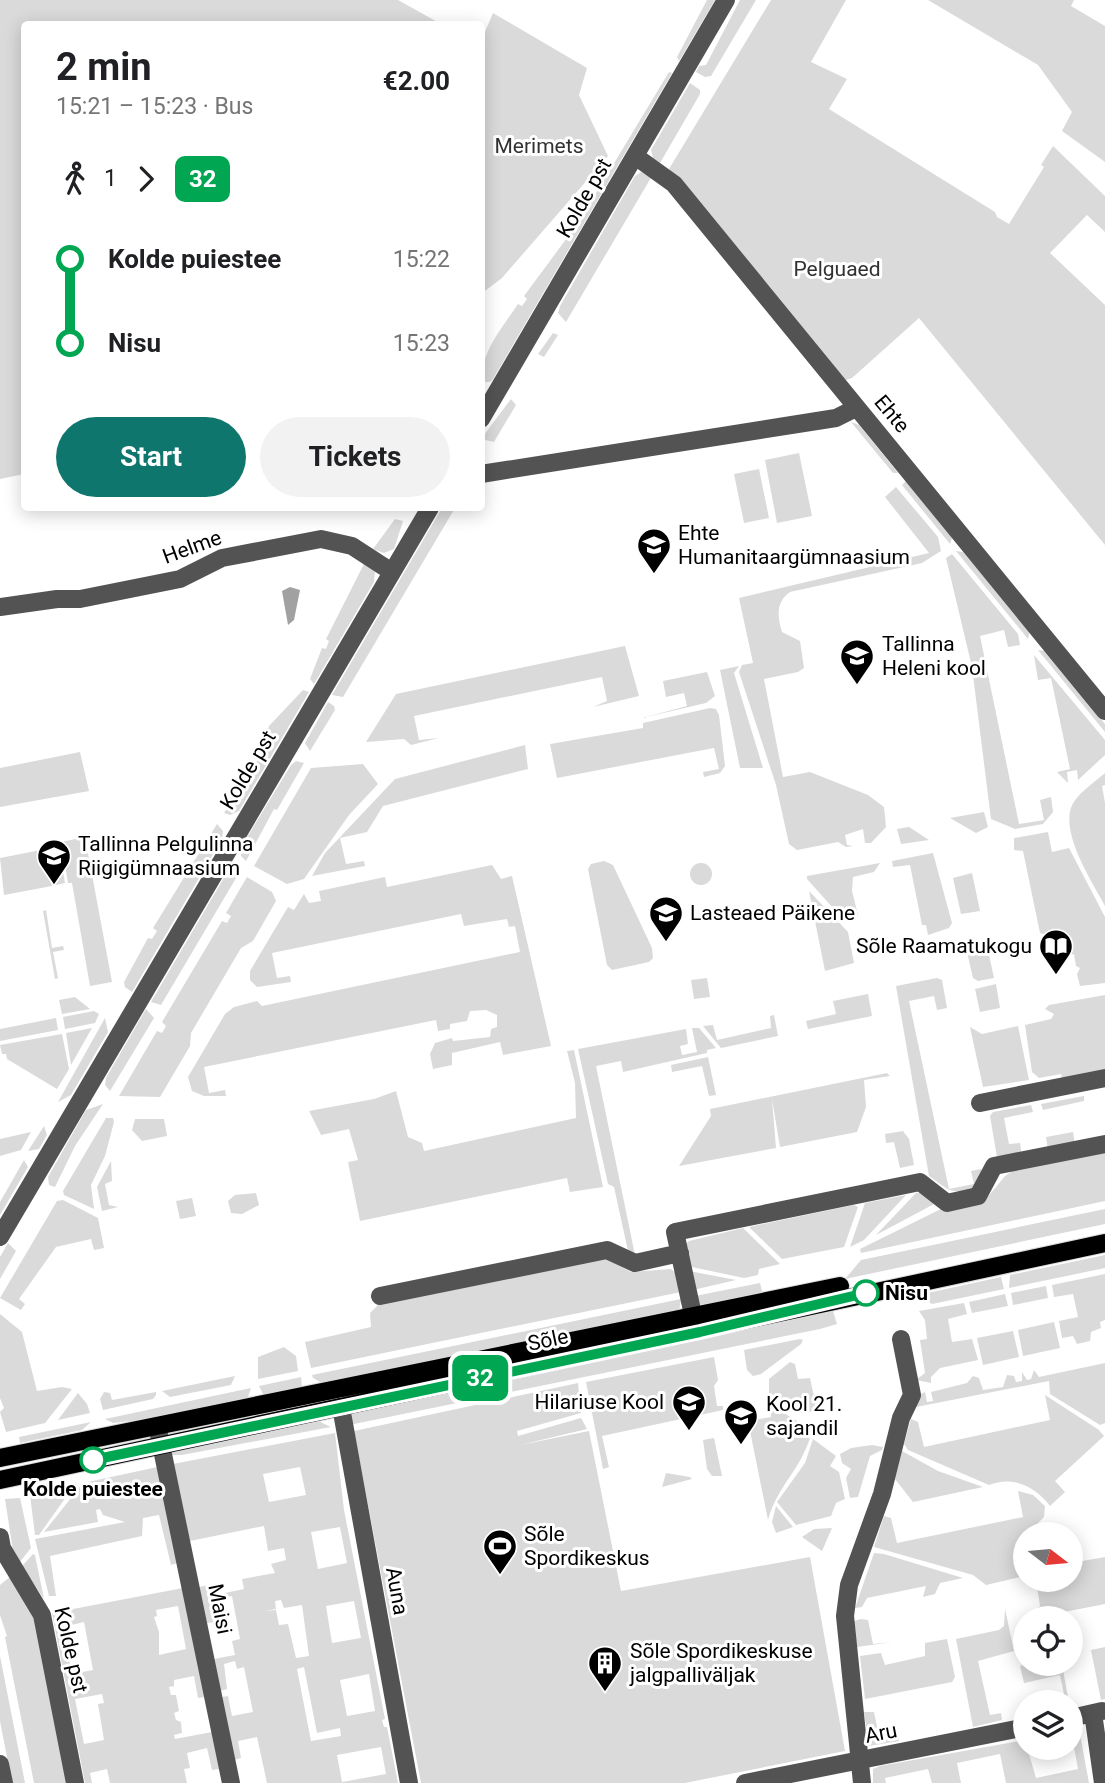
<!DOCTYPE html>
<meta charset="utf-8">
<style>
:root{--surface:#fff;--page:#f2f2f2;--text:#202124;--muted:#757577;--accent:#0f766e}
body{margin:0;font-family:Roboto,sans-serif;background:var(--page);color:var(--text);height:100vh;display:flex;flex-direction:column;font-size:26px;white-space:nowrap}
*{box-sizing:border-box;margin:0}
p{font-size:23px;color:var(--muted)}
.icon{flex:none;width:38px;height:38px;fill:none;stroke:currentColor;stroke-width:2;stroke-linecap:round;stroke-linejoin:round}
.map{position:relative;flex:1;overflow:hidden}
.details{position:absolute;left:21px;top:21px;width:464px;height:490px;display:flex;flex-direction:column;background:var(--surface);border-radius:7px;box-shadow:0 4px 18px #0003}
.details>*{flex:none}
.badge{padding:0 14px;border-radius:10px;font-size:24px;line-height:46px}
.needle{width:46px;rotate:106deg}
.controls{position:absolute;left:1013px;top:1522px;display:grid;gap:14px}
.controls a{display:grid;place-items:center;width:70px;height:70px;border-radius:50%;background:var(--surface);box-shadow:0 4px 18px #0003;font-size:35px}
.map>.badge{position:absolute;translate:-50% -50%;box-shadow:0 0 0 4px #fff}
.legs{display:flex;align-items:center;gap:10px;height:77px;padding:0 35px;font-size:23px}
.legs p{margin-inline-start:auto}
.headline{display:flex;align-items:center;justify-content:space-between;height:119px;padding:0 35px}
h1{font-size:38px;font-weight:700;line-height:52px}
.primary-button{display:flex;gap:14px;margin-top:auto;padding:14px 35px}
.primary-button a{flex:1;height:80px;border-radius:42px;background:var(--accent);color:#fff;font-size:28px;font-weight:700;line-height:80px;text-align:center}
.primary-button a+a{background:var(--page);color:var(--text)}
ul{padding:0 35px;list-style:none}
li{display:flex;align-items:center;gap:24px;height:84px;font-size:26px}
li i{display:grid;place-items:center;width:10px;height:100%;margin:0 9px;background:currentColor}
li i::after{content:'';width:18px;height:18px;margin:-9px;border:5px solid;border-radius:50%;background:var(--surface)}
li p{margin-inline-start:auto}
li:first-child i{background:linear-gradient(#0000 50%,currentColor 0)}
li:last-child i{background:linear-gradient(currentColor 50%,#0000 0)}
.map>svg:first-child{display:block}
.green{fill:#dadada;fill-rule:evenodd}
.water{fill:#a1a1a1}
.lines{fill:none;stroke-linecap:round;stroke-linejoin:round}
.major-casing{stroke:#dbdbdb;stroke-width:20}
.minor{stroke:#535353;stroke-width:18}
.major{stroke:#000;stroke-width:18}
.line-1-casing{stroke:#fff;stroke-width:16}
.line-1{stroke:#00a651;stroke-width:10}
.stop-1-dot{fill:#fff;stroke:#00a651;stroke-width:3.5}
.labels{text-anchor:middle;stroke-width:6;stroke-linejoin:round;paint-order:stroke}
.park-label{font-size:21px;fill:#313131;stroke:#fff}
.street-label{font-size:21px;fill:#000;stroke:#fff}
.poi-label{font-size:21px;fill:#000;stroke:#fff;text-anchor:start}
.stop-label{font-size:21px;font-weight:bold;fill:#000;stroke:#fff;text-anchor:start}
</style>
<div class="map">
<svg width="1105" height="1783" viewBox="0 0 1105 1783">
<rect width="100%" height="100%" fill="#fff"/>
<!-- green -->
<path class="green" d="M0,0h398l43,24h-417v450l-24,5z
M707,0h8l-36,61 -2,-4z
M740,0h16l-45,76 -6,1 -9,-5 3,-6 7,-1z
M771,0h75l-35,62 36,17 -18,30 166,103 2,5 12,7 35,-57 -3,-2 12,-19 52,50v36l-18,-17 -37,38 55,52v240l-186,-227 -67,60 -9,3 -174,-212z
M928,0h146l-3,6 34,20v136l-43,-31 10,-19 -34,-47z
M493,13l94,55 -8,27 29,61 -106,122 -21,16v-253z
M669,72l3,1 -179,306 -3,3h-9c0,-30 21,-54 37,-78l4,2 5,-7 -3,-3 54,-73z
M690,83l10,7v4l-40,69 -7,-5 -2,-8z
M641,172l11,4 -86,146 -8,-9 2,-7 75,-130z
M553,333l5,2 -14,22 -6,-3z
M511,399l5,6 -22,37 -13,-3z
M851,422l8,3 39,48h-5z
M799,453l13,63 -35,7 -12,-63z
M759,469l10,49 -25,5 -10,-49z
M906,481l46,57 -2,6 -48,-59z
M896,487l42,50 3,14 -19,12 -132,29c-14,10 -13,24 -8,40l18,9 4,27 -6,4 -34,7 19,98 27,-5 58,23 16,12 2,20 -15,16h-6l-2,-14 -18,6 2,10 6,1 -7,1 -8,-5 -41,8 -8,-6 -13,-59 -37,-113 3,-7 11,-2 -14,-65 190,-45 -44,-56z
M442,508h13l-112,189 -11,-2z
M395,519l8,2 -9,28 -10,4 -11,-4z
M956,551l7,1 67,79 -2,8z
M952,554l66,80 2,11 -12,2 -4,-17 -24,6 39,188 25,-4 -4,-20 11,-3 2,15 -10,12 -28,5 -24,-10 -19,-152 -26,-109z
M365,562l10,9 -1,11 -60,102 -4,-5 12,-31 4,1 3,-8 -3,-2z
M625,646l14,50 -46,11 14,-6 -5,-24 -188,39 5,24 20,-2 -28,7 -7,-6 -38,3 30,-48z
M1038,650l7,1 60,73v8z
M1034,655l71,85v15l-27,25 -1,-10 -10,2 1,11 -11,-11 13,-3 -19,-91 -13,2z
M739,666l-5,7 29,95h-23l-20,-98z
M707,672l8,24 -9,7 -64,15 45,-12 -3,-13 -18,4 -3,-16z
M303,690l6,2 -70,119 -9,4 -6,-2 30,-43 15,-44z
M328,702l6,4 1,4 -25,41 -5,-8z
M710,708l6,1 3,6 6,51 -5,7 -16,4 -1,-5 16,-3 -5,-21 -157,30 -7,-34 93,-16v-5z
M525,745l3,24 -145,37 -16,26 -27,6 6,26 18,-3 1,5 -53,10 13,-23 70,-74z
M80,752l9,39 -89,16v-39z
M296,761l8,2 -27,47 -3,-1 -28,52 -5,-5v-9l50,-82z
M363,764l15,20 -29,31 -45,64 -17,5 -33,-18 57,-98z
M1105,773v12l-3,1 3,17v103c-13,-25 -51,-81 -29,-107 8,-10 20,-18 29,-26z
M984,812l4,15 -12,6 -26,-15z
M217,824l6,7 -1,8 -90,153 -7,-5 -1,-5 24,-44 4,1 5,-8 -4,-3z
M908,827h1l20,13 -28,4 -4,-15z
M1048,832l4,20 17,-4 36,69v66l-25,3 -3,-12 3,-6 -4,-2 -2,-12 -9,2 -3,-17 -22,-6 -17,-82 -9,-1v-12z
M85,837l27,145 -22,4 -18,-103h-4l-7,-41z
M58,843l7,40 -9,2 -7,-40z
M46,849l6,37 -48,9 -4,-37z
M933,853l19,70 -3,5 -21,7 -2,-10h-4l-12,-60 -17,2 -1,-6z
M604,861l9,4 39,83 1,10 -4,4 -37,8 -5,-5 -19,-96 3,-5z
M690 874a11 11 0 1 1 22 0a11 11 0 1 1-22 0Z
M880,863l-6,9 -21,5 -1,14 6,24 -16,3 -35,-39v-3z
M492,865l9,14 11,-3 39,170 -48,9 -3,-13 -48,11v12l-19,4 -3,-15 5,-11 17,-5 1,3 37,-4 1,-8 6,-2v-12l-11,-5 -16,1 -3,10 -17,3v5l-12,2 -2,-11 -232,47 5,26 16,-3 1,6h-22l-12,-5 -4,-14 37,-63 9,-7 23,-6 5,5 258,-54 -5,-26 -6,1 -2,-8 -43,7 -3,-12 -189,39 5,25 13,-2 1,6 -34,5 -7,-7v-9l38,-64 6,3 10,-16 5,9 12,-2 -2,-10 66,-14 2,10z
M234,871l5,2 -78,132 -10,-3 74,-126z
M972,873l8,38 -19,3 -8,-36z
M247,877l25,15 4,9 -23,40 -12,7 -50,85 -1,13 -30,51 -41,-1 38,-65 5,2 4,-7 -4,-4 60,-101 5,2 4,-7 -5,-3z
M809,891l39,41 6,31 -29,8z
M46,910l6,38 11,-2 1,4 -11,2 5,26 -3,1 -12,-68z
M986,941l8,37 -16,3 -5,-3 -7,-30z
M707,978l3,19 -16,2 -3,-19z
M937,978l5,2 5,28 -10,2 -3,-14 -25,5 40,188 25,-5 -3,-13 10,-2 2,9 -6,10c-26,7 -27,3 -48,-12l-33,-190z
M996,984l4,24 -20,4 -5,-23z
M868,994l4,22 -64,13 -2,-8 30,-7 -3,-13z
M1105,995v78l-42,9 -2,-8 -22,4 -7,-6 -7,-47 26,-6 3,-5 -9,-5 4,-4z
M75,997l15,12 -28,5 -3,-14z
M146,1009l8,9 -44,73 -5,-6 1,-7z
M94,1011l5,3 -4,9 -30,6 -2,-12z
M774,1015l4,21 -57,12 -18,-22 10,-1 4,15 54,-12 -1,-12z
M56,1018l2,12 -58,11v-12z
M105,1018l3,14 -37,63 -13,7z
M1018,1026l11,54 -46,7 -13,-60 12,7z
M92,1028l-21,37 -5,-32z
M692,1028h7l17,20 -9,2v3l-84,19 -2,-11 -25,5 39,189 -7,-4 -14,-64 -6,-3 -30,-135 108,-20 2,15 -8,2 2,9 15,-3z
M62,1034l7,35 -12,20 -50,-30 -1,-5h-4l-2,-9z
M574,1050l29,137 -33,5 -3,-14 -207,43 -12,-59 10,-2 -9,-31 -28,6 -12,-24 65,-12 22,-8 12,46 14,6 2,8 152,-33 -1,-35 -8,-32z
M708,1057l8,38 -7,1 -7,-30 -30,6 -1,-7z
M887,1073l3,3 -26,4 2,27 -9,25 -77,15 -8,-48 4,49 -97,18 32,-50 -1,-7z
M1084,1096v5l-41,9 -2,-6z
M103,1104l-28,42 -20,41 -6,-2 -1,-8 38,-67z
M1031,1105l2,7 -29,6 5,26 11,-1 2,14h-25l-7,-41 3,-4z
M106,1118h7l1,4 -9,34 -14,29 3,24 -30,-14 -1,-4z
M135,1119h29l3,17 -25,5 -10,-11z
M44,1126l3,9 -8,14 -11,2z
M903,1131l6,8 5,26 -14,3 -6,-26 -8,1 -1,-9z
M31,1132l-10,18 -21,6v-17z
M1073,1132l2,12 -27,6 -2,-13z
M1105,1152v49l-244,52 -1,-4 87,-43 39,-7 19,-23 11,-7z
M24,1160l4,7 -28,48v-13z
M111,1161l1,20 -7,3 4,21 9,2 -16,4 -5,-24z
M256,1193l3,12 -17,9 -11,-1 -3,-12 7,-6z
M916,1193h6l14,10 -60,32z
M906,1195l-42,45 -14,7 15,-44z
M192,1198l4,18 -16,3 -4,-18z
M63,1200l35,18 6,30 -10,2 -3,-11 -35,8 -37,52 6,5 -4,6 -21,-12 57,-97z
M854,1205l4,2 -14,40 -62,12 -33,-32z
M1105,1209v15l-260,55 16,-19z
M743,1228l37,36 -21,5 -1,6 -14,3 -57,-12 -2,-21 4,-4z
M8,1243l8,8 -16,28v-22z
M1105,1255v13l-96,20 1,-13z
M603,1257l28,15 40,-3 5,4 5,19 -370,76 -6,-26 66,-15 -1,-14 11,-11z
M689,1271l47,9 -43,10z
M1105,1274v46l-5,2 1,6 -10,4 -1,9 -13,3 -4,-8 -11,2 -3,-17 19,-4 -5,-23 -19,3 -2,-12z
M1001,1277l3,12 -72,15 -8,-5 -1,-5z
M760,1283l3,12 -63,11 -5,-10z
M1046,1286l2,12 -35,7 -2,-12z
M1005,1294l3,12 -36,7 -3,-11z
M681,1299l-2,12 -353,74 -13,-7 -1,-3z
M964,1303l3,11 -19,5 4,23 20,-3 6,21 -38,8 -9,9v6l-15,-3 9,-7 -5,-33 7,-1 -2,-19 -6,-9z
M833,1311l4,13 -17,5 -471,96 2,-9 6,-5z
M0,1314l22,18 15,59 25,-4 10,2 -27,34 -39,9 -6,-20 4,-4 -4,-10z
M1054,1322l6,26 -37,8 -5,-26z
M1013,1331l6,26 -36,8 -6,-27z
M800,1339l3,1 -2,4 -40,30 -8,2 -6,-6 -3,-20z
M284,1347l12,9 2,15 -40,8v-22z
M714,1357l4,23 -4,6 3,20h6v4l-121,26 7,31 -6,2 -17,-87z
M790,1362l5,2 3,15 12,-1 6,28 8,-1 -3,5 -19,3 -33,-20v-14z
M1105,1363v60l-5,2 -50,-31 -1,-13 -133,26 3,-12 6,-3 2,10 6,-1 -2,-9 36,-9 6,-7 6,2 4,12 20,-3 4,-12 7,1 2,6 6,-1v-9l5,8 4,-1 3,-9 5,7z
M235,1376l-4,9 -61,12 -8,-6z
M301,1377l1,11 -37,10 -6,-12z
M578,1383l3,30 -64,18 1,5 63,-18 6,11 -67,16 69,-14 32,160 189,-34 35,194 -160,32h-264l-67,-352z
M251,1388l-4,12 -60,15 -74,8 -8,-4z
M104,1392l6,1 2,7 44,-8v3l-3,4 -50,11 -3,-11z
M78,1393l9,11 3,9 -32,7z
M1045,1395l54,35 5,6 -49,45 10,11 -15,14c-14,-19 -37,-31 -61,-21l-81,-35 -4,-6 7,-25 7,3 6,25 126,-27z
M771,1405l34,21 5,12c-11,34 -32,47 -42,82l-20,-99 23,-4z
M316,1420l15,7 -149,28h-10l-1,-4z
M91,1422l-9,8 -62,13 -1,-6z
M335,1433l9,77 41,209 -3,1 2,7h3l11,56h-131l-10,-46 -19,4 3,17 -7,2 -12,-63 6,-1 4,20 21,-4 -9,-45 -7,2 -2,-8 -11,3 3,25 -7,2 -6,-32 21,-4 -3,-14 8,-2 -8,-43 -21,4 4,22 -8,1 -8,-36 10,-2 2,11 33,-7 -2,-10 33,-6 -4,-9 15,-4 -2,-12 -16,3 -4,-25 -74,15 -17,-77zM300,1467l6,28 -37,7 -6,-28zM340,1527l7,36 -29,6 -7,-37zM281,1600l3,8 18,-3 7,51 -13,2 -8,-34 -9,1 -3,-15 -11,1 11,-2 -1,-8zM354,1601l7,37 -29,5 -6,-37zM304,1667l13,66 23,-5 1,8 -30,5 -14,-72zM369,1674l6,37 -28,5 -7,-36zM381,1747l5,27 -44,8 -5,-27z
M714,1438l8,38h-10l-5,-7 -4,-29z
M813,1439l23,17 -6,10 9,6 6,27 -9,4 -5,13 -35,9 -19,-23 28,-39z
M872,1445l11,2 -1,3 -12,6 -12,41 -8,1 -4,-20 5,-9 -9,-6 -2,-9 11,-6z
M902,1451l36,20 45,16 -70,15 -18,-23z
M162,1466l16,97 -7,2 -12,-50 -16,3 -1,18 -92,20 6,40h-7l-14,-57 90,-17 -22,-7 -3,-6 -4,1 2,12 -54,10 39,-49z
M666,1473l24,4 2,2 -30,8z
M76,1483l-37,52h-4l-5,-40z
M1018,1491l15,4 12,11 -1,11 -18,18 -1,41 -39,9 -13,-10 -99,-28 10,-31 7,2 6,25 126,-26z
M20,1498l11,50 -12,15 -6,-12 -8,-52z
M776,1506l17,21 -17,6 -4,-11z
M832,1528l-10,23 -20,-14 12,-8z
M874,1553l10,1 79,24 -23,5 -5,11 -12,3 3,-11 -59,12 -5,9 -7,1z
M33,1554l2,1 9,44 -22,-33z
M1105,1557v47l-72,14 -2,-4 9,-8 -4,-26h35v-17z
M10,1577l24,35 34,171h-34l-29,-146 2,-1 -7,-21v-30z
M183,1588l22,109 -7,1 -4,-22 -20,4v6l-5,1 2,8h5l3,16 -5,2 2,7 5,2 1,11 -8,2 1,4 37,-7 7,37 -7,1 -5,-22 -20,5 3,15 -6,1 3,14h4h-81l-3,-14 -17,4 2,10h-7l-33,-170zM178,1606l8,43 -27,6v-23l-5,-15 3,-1 -1,-6zM84,1622l9,48 -21,4 -9,-47zM102,1694l2,9 -6,1 6,36 -20,4 -9,-45z
M1005,1609l9,42 -36,10 12,54 11,-2 1,7 -29,7 -17,-88 43,-9 5,-4z
M861,1619l7,1 5,24 20,-2 -36,5 -3,-26z
M947,1639l8,38 -3,5 -87,17 -5,-43 21,-3 4,12 40,-9v-13z
M1105,1647v52l-4,1 -10,-50z
M0,1656l25,127h-13l-12,-62z
M1026,1664h36l7,39h-18l14,-4 -5,-24 -36,8 -4,-17z
M864,1712h10l5,24 18,-4 2,9 -30,5z
M1079,1729l10,54h-83l-6,-29 -43,9 4,20h-29l-4,-14 -43,9 1,5h-13v-14l7,-3 145,-26 11,38 42,-9 -7,-38z"/>
<!-- water -->
<path class="water" d="M290,587l10,3 -6,30 -6,5 -6,-34z"/>
<g class="lines">
<!-- major casing -->
<g class="major-casing">
<path id="major" d="M0,1458l840,-172
M0,1480l1105,-237"/>
</g>
<!-- minor -->
<path class="minor" d="M635,156l39,28 431,527
M481,419l245,-419
M481,474l355,-56 20,-10
M0,607l57,-8h23l100,-20 42,-21 99,-19 31,7 40,26
M980,1103l125,-25
M0,1237l430,-729
M380,1296l227,-46 28,13 45,-10
M693,1315l-18,-83 245,-50 27,21 31,-7 16,-30 111,-22
M341,1407l68,376
M158,1430l73,353
M0,1537l2,11 40,67 33,168
M1093,1713l10,70
M1071,1718l31,-7
M0,1764l4,19
M745,1783l281,-56
M862,1783l-17,-167 4,-31 33,-91 19,-76 11,-23 -11,-56"/>
<!-- major -->
<use href="#major" class="major"/>
</g>
<g class="lines">
<!-- line-1 casing -->
<g class="line-1-casing">
<path id="line-1" d="M93,1460l607,-128 166,-39"/>
</g>
<!-- line-1 -->
<use href="#line-1" class="line-1"/>
</g>
<!-- icons -->
<defs>
<g id="school-pin" transform="scale(1.75)"><path d="M0 17L-7.5 6A9.5 9.5 0 1 1 7.5 6Z" fill="#000" stroke="#fff"/><path d="M0-5L7-2L0 1L-7-2ZM-4 1L0 2.5L4 1V4Q0 6-4 4Z" fill="#fff"/></g>
<g id="library-pin" transform="scale(1.75)"><path d="M0 17L-7.5 6A9.5 9.5 0 1 1 7.5 6Z" fill="#000" stroke="#fff"/><path d="M-6-4Q-3-5.5-.7-3.5V5Q-3 3-6 4ZM6-4Q3-5.5 .7-3.5V5Q3 3 6 4Z" fill="#fff"/></g>
<g id="stadium-pin" transform="scale(1.75)"><path d="M0 17L-7.5 6A9.5 9.5 0 1 1 7.5 6Z" fill="#000" stroke="#fff"/><path d="M0-5a6.5 5 0 1 0 0 10a6.5 5 0 1 0 0-10ZM-3.5-1.8h7v3.6h-7Z" fill="#fff"/></g>
<g id="building-pin" transform="scale(1.75)"><path d="M0 17L-7.5 6A9.5 9.5 0 1 1 7.5 6Z" fill="#000" stroke="#fff"/><path d="M-4-6H4V6H1V3H-1V6H-4ZM-2.5-4.3h1.7v1.8h-1.7ZM.8-4.3h1.7v1.8H.8ZM-2.5-1h1.7V.8h-1.7ZM.8-1h1.7V.8H.8Z" fill="#fff"/></g>
</defs>
<g fill-rule="evenodd">
<use href="#school-pin" x="654" y="545"/>
<use href="#school-pin" x="857" y="656"/>
<use href="#school-pin" x="54" y="856"/>
<use href="#school-pin" x="666" y="913"/>
<use href="#library-pin" x="1056" y="946"/>
<use href="#school-pin" x="689" y="1402"/>
<use href="#school-pin" x="741" y="1416"/>
<use href="#stadium-pin" x="500" y="1546"/>
<use href="#building-pin" x="605" y="1663"/>
</g>
<!-- markers -->
<g class="stop-1-dot">
<circle cx="866" cy="1293" r="12"/>
<circle cx="93" cy="1460" r="12"/>
</g>
<g class="labels">
<!-- park labels -->
<g class="park-label">
<text x="539" y="153">Merimets</text>
<text x="837" y="276">Pelguaed</text>
</g>
<!-- street labels -->
<g class="street-label">
<text transform="translate(584 198) rotate(-60)" y="7">Kolde pst</text>
<text transform="translate(892 414) rotate(50)" y="7">Ehte</text>
<text transform="translate(192 547) rotate(-20)" y="7">Helme</text>
<text transform="translate(248 770) rotate(-59)" y="7">Kolde pst</text>
<text transform="translate(548 1340) rotate(-12)" y="7">Sõle</text>
<text transform="translate(397 1591) rotate(80)" y="7">Auna</text>
<text transform="translate(220 1609) rotate(79)" y="7">Maisi</text>
<text transform="translate(71 1650) rotate(77)" y="7">Kolde pst</text>
<text transform="translate(881 1733) rotate(-11)" y="7">Aru</text>
</g>
<!-- poi labels -->
<g class="poi-label">
<text x="678" y="540">Ehte<tspan x="678" dy="24">Humanitaargümnaasium</tspan></text>
<text x="882" y="651">Tallinna<tspan x="882" dy="24">Heleni kool</tspan></text>
<text x="78" y="851">Tallinna Pelgulinna<tspan x="78" dy="24">Riigigümnaasium</tspan></text>
<text x="690" y="920">Lasteaed Päikene</text>
<text x="1032" y="953" text-anchor="end">Sõle Raamatukogu</text>
<text x="664" y="1409" text-anchor="end">Hilariuse Kool</text>
<text x="766" y="1411">Kool 21.<tspan x="766" dy="24">sajandil</tspan></text>
<text x="524" y="1541">Sõle<tspan x="524" dy="24">Spordikeskus</tspan></text>
<text x="630" y="1658">Sõle Spordikeskuse<tspan x="630" dy="24">jalgpalliväljak</tspan></text>
</g>
<!-- stop labels -->
<g class="stop-label">
<text x="885" y="1300">Nisu</text>
<text x="93" y="1496" text-anchor="middle">Kolde puiestee</text>
</g>
</g>
</svg>
<div class="controls">
<a><svg class="needle" viewBox="-14 -14 28 28"><path d="M0-13l5 13h-10z" fill="#e53935"/><path d="M0 13l5-13h-10z" fill="#757577"/></svg></a>
<a><svg class="icon" aria-label="locate" viewBox="0 0 24 24"><circle cx="12" cy="12" r="6"/><path d="M12 2v4M12 18v4M2 12h4M18 12h4"/></svg></a>
<a><svg class="icon" aria-label="layers" viewBox="0 0 24 24"><path d="M12 4l9 5-9 5-9-5zM3 14l9 5 9-5"/></svg></a>
</div>
<b class="badge" style="left:480px;top:1378px;background:#00a651;color:#fff">32</b>
<section class="details">
<div class="headline"><div><h1>2 min</h1><p>15:21 – 15:23 · Bus</p></div><b>€2.00</b></div>
<div class="legs"><svg class="icon" aria-label="walk" viewBox="0 0 24 24"><circle cx="13" cy="4" r="2"/><path d="M13 8l-2 6 4 7M11 14l-3 7M7 12l3-4h3l4 4"/></svg>1<svg class="icon" aria-label="forward" viewBox="0 0 24 24"><path d="M9 5l7 7-7 7"/></svg><b class="badge" style="background:#00a651;color:#fff">32</b></div>
<ul>
<li><i style="color:#00a651"></i><b>Kolde puiestee</b><p>15:22</p></li>
<li><i style="color:#00a651"></i><b>Nisu</b><p>15:23</p></li>
</ul>
<div class="primary-button"><a>Start</a><a>Tickets</a></div>
</section>
</div>
